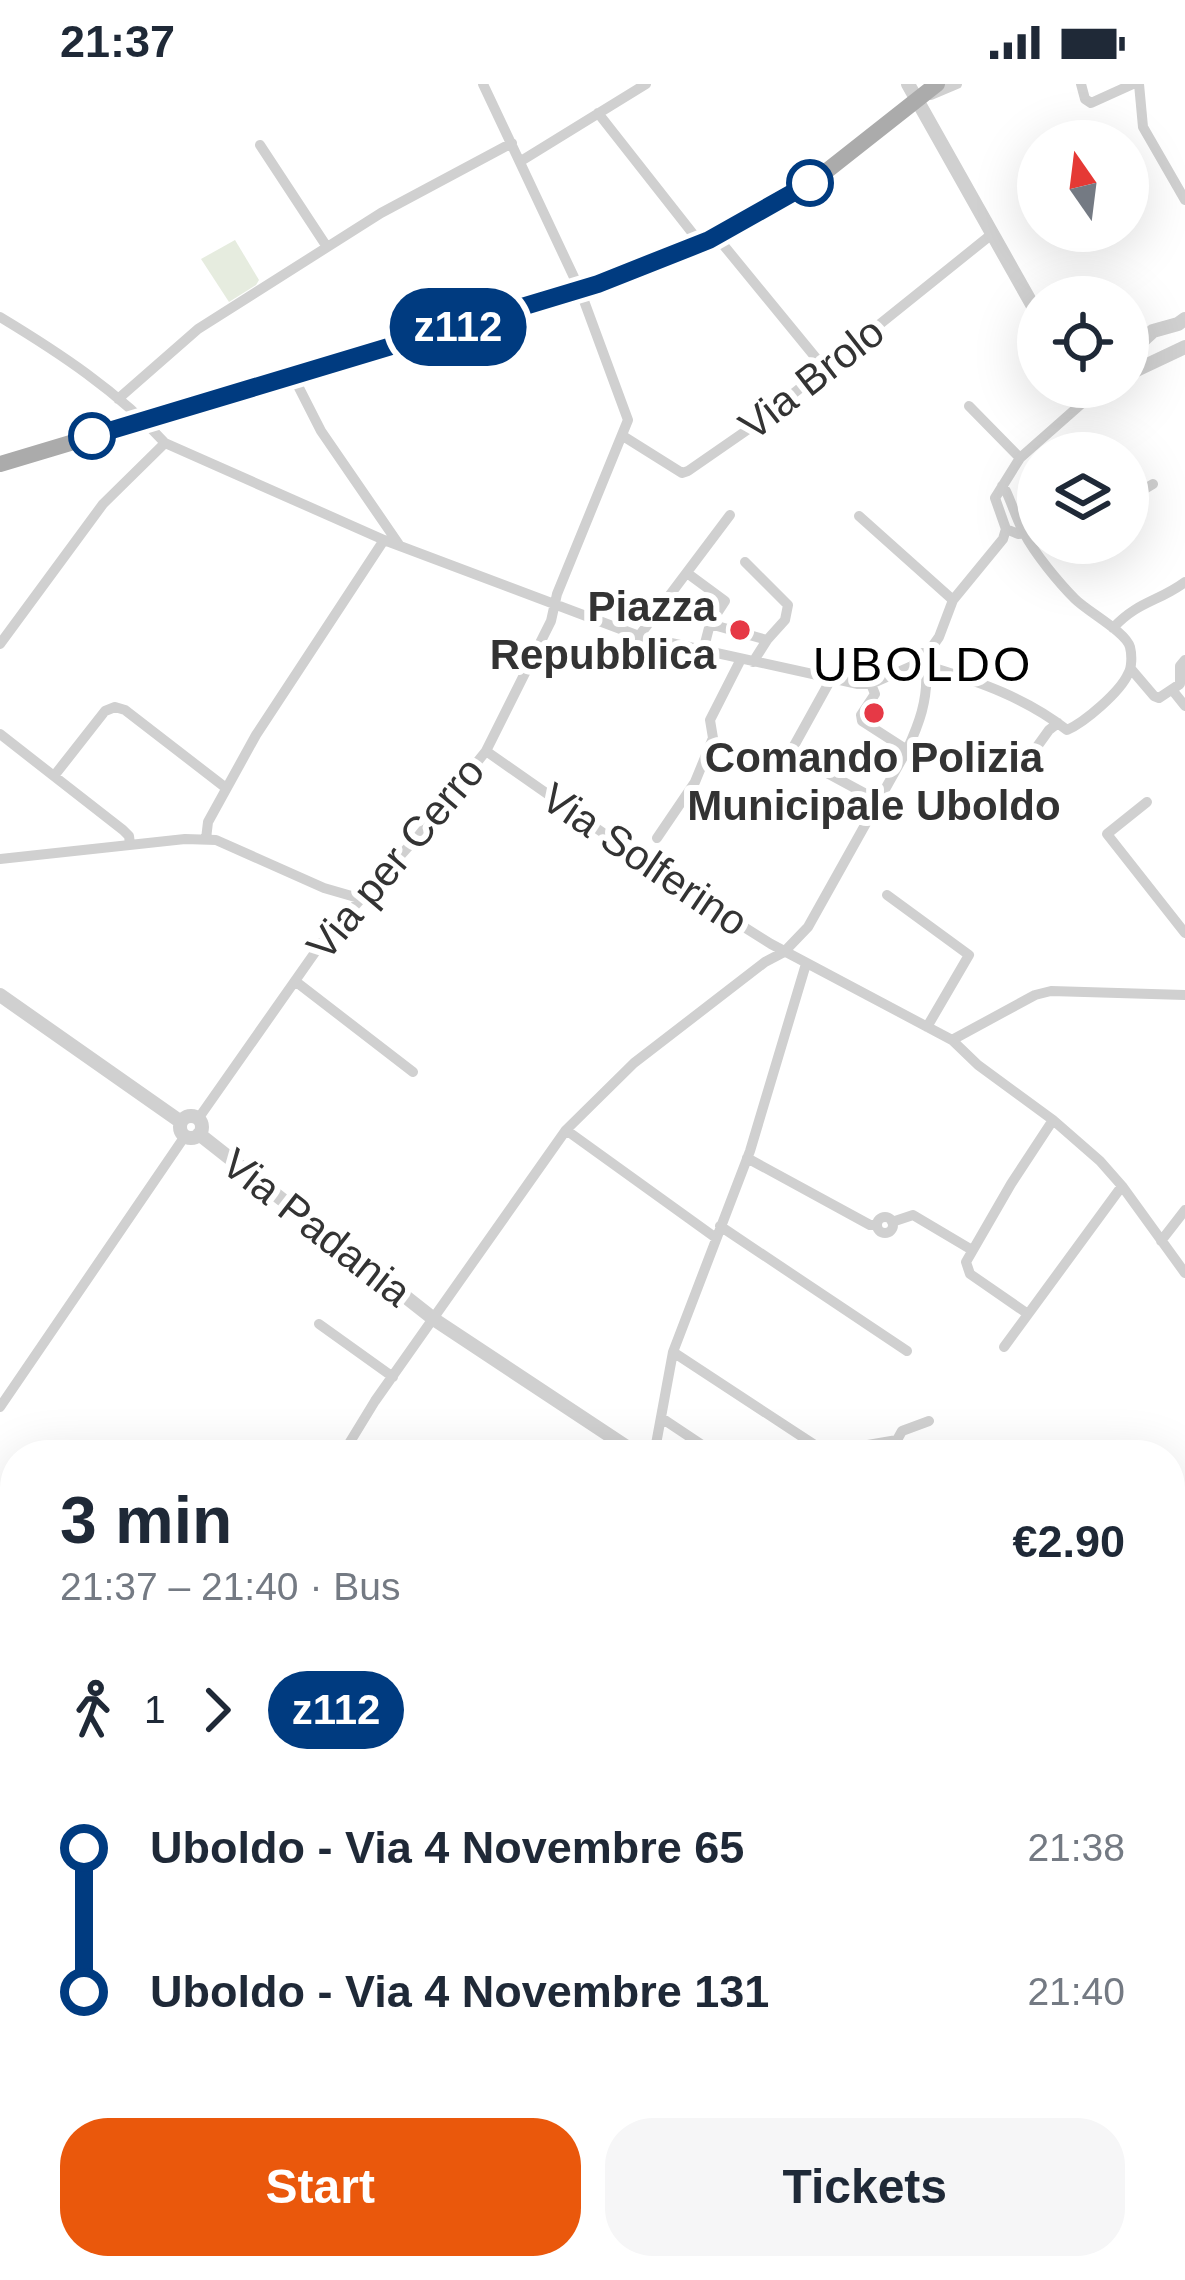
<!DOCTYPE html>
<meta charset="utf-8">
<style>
:root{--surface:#fff;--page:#f6f6f7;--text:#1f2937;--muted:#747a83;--accent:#ea580c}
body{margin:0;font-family:Arial,sans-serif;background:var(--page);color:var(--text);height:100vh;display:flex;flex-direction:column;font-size:45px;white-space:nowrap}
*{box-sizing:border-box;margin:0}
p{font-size:39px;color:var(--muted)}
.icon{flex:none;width:66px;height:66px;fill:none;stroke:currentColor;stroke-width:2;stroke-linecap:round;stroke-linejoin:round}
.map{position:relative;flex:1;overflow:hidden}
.sheet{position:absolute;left:0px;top:1356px;width:1185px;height:840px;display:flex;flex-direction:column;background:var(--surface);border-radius:48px 48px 0 0;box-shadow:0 12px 48px #0002}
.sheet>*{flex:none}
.badge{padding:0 24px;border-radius:39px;font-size:42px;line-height:78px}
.needle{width:78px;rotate:346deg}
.controls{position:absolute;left:1017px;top:36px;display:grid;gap:24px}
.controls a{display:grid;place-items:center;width:132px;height:132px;border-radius:50%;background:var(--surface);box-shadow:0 12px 48px #0002;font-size:60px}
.map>.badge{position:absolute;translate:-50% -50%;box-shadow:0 0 0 6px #fff}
.legs{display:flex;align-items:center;gap:18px;height:132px;padding:0 60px;font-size:39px}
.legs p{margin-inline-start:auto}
.headline{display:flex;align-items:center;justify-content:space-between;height:204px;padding:0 60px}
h1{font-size:66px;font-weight:700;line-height:90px}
.primary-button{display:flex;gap:24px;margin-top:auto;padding:24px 60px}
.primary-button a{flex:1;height:138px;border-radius:48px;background:var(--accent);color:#fff;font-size:48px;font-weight:700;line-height:138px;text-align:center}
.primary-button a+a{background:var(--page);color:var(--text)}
ul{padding:0 60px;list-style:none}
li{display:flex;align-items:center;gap:42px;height:144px;font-size:45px}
li i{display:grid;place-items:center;width:18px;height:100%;margin:0 15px;background:currentColor}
li i::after{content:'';width:30px;height:30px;margin:-15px;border:9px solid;border-radius:50%;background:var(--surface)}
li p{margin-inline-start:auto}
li:first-child i{background:linear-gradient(#0000 50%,currentColor 0)}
li:last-child i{background:linear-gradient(currentColor 50%,#0000 0)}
.status{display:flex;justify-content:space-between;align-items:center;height:84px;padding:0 60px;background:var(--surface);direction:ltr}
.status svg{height:33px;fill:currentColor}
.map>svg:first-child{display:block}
.green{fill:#e6ecdf}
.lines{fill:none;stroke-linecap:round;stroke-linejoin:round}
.minor{stroke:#d0d0d0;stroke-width:10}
.tertiary{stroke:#d0d0d0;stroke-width:14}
.primary{stroke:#ababab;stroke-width:16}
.line-1-casing{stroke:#fff;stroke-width:27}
.line-1{stroke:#003b80;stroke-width:18}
.stop-1-dot{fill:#fff;stroke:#003b80;stroke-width:6}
.poi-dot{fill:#e63946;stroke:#fff;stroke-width:4.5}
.labels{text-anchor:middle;stroke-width:12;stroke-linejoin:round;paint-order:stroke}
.street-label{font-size:42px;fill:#333;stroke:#fff}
.poi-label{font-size:42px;font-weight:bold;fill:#333;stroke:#fff;text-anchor:end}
.quarter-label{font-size:48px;letter-spacing:3px;fill:#000;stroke:#fff}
</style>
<div class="status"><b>21:37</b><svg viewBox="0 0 49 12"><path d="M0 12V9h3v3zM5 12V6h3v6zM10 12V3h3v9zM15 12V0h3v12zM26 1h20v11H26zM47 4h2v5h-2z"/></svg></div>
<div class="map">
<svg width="1185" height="2196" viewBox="0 0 1185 2196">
<rect width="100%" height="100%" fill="#fff"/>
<!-- green -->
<path class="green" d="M235,156l24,40 -3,5 -27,17 -28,-43z"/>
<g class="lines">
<!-- minor -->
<path class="minor" d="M1081,0l4,15 6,4 42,-19
M1139,0l4,43 42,73
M931,11l26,-11
M598,29l103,131
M260,61l67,102
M521,77l125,-77
M716,152l109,133
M0,233c58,35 119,75 165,126l219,97 255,96 219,48h13l43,-19
M293,292l28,55 79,115
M118,315l80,-70 183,-116 131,-70
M969,322l51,52
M623,352l59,37 6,-2 65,-45 239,-192
M1128,415l25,-15
M859,432l94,84
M1038,448l-20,2 -12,-5 -11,-31 25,-40 68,-60
M745,478l43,43 -3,15 -18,20
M687,489l38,28 -15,23 -7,27
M710,540l57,16 -14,22
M1113,544c25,-27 45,-26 72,-46
M639,552l91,-121
M0,560l103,-140 62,-61
M914 578a9 9 0 1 1 18 0a9 9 0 1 1-18 0Z
M927,570l12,-17 14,-37 50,-61 3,-10
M931,583c49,15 95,31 136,63 18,-8 53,-38 61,-56 4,-6 4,-19 2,-27 -4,-15 -42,-35 -55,-48 -16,-16 -40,-45 -51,-66 -7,-13 -12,-29 -18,-42l-4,-5
M1131,585l23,27 5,2 21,-14v-18l5,-6
M831,595l-41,74 87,47
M871,600l4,10 -14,21 1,6 45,29
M1173,607l12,15
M0,650l123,96 6,6 1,8
M486,667l193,135 92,58 181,96 26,25 75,55 47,41 22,25 63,87
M1021,685l28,-39 9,-7
M778,689l12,-20
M54,692l51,-65 10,-4 10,3 101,78
M1147,718l-40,32 78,99
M657,754l38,-56 18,-44 -3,-18 31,-61
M206,755l2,-17 48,-87 128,-195
M0,775l185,-20 31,1 108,48 38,11
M887,811l82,60 -42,72
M295,897l118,91
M952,956l83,-45 16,-4 134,4
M198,1035l125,-178 96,-106 67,-84 65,-130 6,-27 71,-174 -48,-130 -97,-206
M566,1046l150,108
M747,1074l123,67h7
M877 1141a8 8 0 1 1 16 0a8 8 0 1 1-16 0Z
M892,1138l21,-7 59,35
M720,1142l187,125
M1161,1157l24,-31
M1028,1230l-58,-40 -4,-12 45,-78 42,-64
M319,1240l74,53
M1004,1263l118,-161
M673,1268l157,103
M0,1323l185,-271
M663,1335l54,36
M827,1368l70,-12 5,-9 27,-10
M342,1371l33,-54 191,-271 68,-67 131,-101 19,-10 24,-25 99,-177c12,-26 21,-50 19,-79
M654,1371l19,-103 77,-201 56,-187
M3,1840l12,-17
M1170,1982l12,13
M978,2196l16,-15"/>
<!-- tertiary -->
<path class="tertiary" d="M908,0l130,231
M1128,270l25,-23 25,-7 7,-5
M1128,290l57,-27
M1088,314l17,-11
M0,911l181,127
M180 1043a11 11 0 1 1 22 0a11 11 0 1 1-22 0Z
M199,1050l236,186 204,135
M1170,1717l15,-16
M348,2196l8,-15"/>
<!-- primary -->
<path class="primary" d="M0,380l518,-155 126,-41 104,-48 71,-43 118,-93"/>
</g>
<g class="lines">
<!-- line-1 casing -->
<g class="line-1-casing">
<path id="line-1" d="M92,352l506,-152 111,-44 101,-57"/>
</g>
<!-- line-1 -->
<use href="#line-1" class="line-1"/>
</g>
<!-- markers -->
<g class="stop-1-dot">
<circle cx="810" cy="99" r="21"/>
<circle cx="92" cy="352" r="21"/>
</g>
<g class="poi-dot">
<circle cx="740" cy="546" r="12"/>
<circle cx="874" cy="629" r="12"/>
</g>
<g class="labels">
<!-- street labels -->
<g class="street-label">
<text transform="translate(811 294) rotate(-38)" y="15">Via Brolo</text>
<text transform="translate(395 774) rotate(-50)" y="15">Via per Cerro</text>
<text transform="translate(645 775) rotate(34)" y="15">Via Solferino</text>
<text transform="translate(317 1143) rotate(38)" y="15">Via Padania</text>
</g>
<!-- poi labels -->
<g class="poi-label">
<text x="716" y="537">Piazza<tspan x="716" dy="48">Repubblica</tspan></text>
<text x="874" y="688" text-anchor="middle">Comando Polizia<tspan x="874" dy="48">Municipale Uboldo</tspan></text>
</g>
<!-- quarter labels -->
<g class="quarter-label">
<text x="923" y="597">UBOLDO</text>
</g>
</g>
</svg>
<div class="controls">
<a><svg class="needle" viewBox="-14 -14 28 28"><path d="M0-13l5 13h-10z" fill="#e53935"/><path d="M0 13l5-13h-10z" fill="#747a83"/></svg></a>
<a><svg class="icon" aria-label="locate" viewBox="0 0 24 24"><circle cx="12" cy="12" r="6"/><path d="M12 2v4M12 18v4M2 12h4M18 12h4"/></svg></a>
<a><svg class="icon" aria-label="layers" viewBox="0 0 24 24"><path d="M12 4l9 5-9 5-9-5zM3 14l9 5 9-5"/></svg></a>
</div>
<b class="badge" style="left:458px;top:243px;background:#003b80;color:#fff">z112</b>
<section class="sheet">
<div class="headline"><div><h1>3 min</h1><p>21:37 – 21:40 · Bus</p></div><b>€2.90</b></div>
<div class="legs"><svg class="icon" aria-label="walk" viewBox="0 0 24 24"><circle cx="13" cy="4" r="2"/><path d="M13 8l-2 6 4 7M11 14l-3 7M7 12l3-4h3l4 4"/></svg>1<svg class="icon" aria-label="forward" viewBox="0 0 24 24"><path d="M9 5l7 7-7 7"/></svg><b class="badge" style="background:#003b80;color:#fff">z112</b></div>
<ul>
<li><i style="color:#003b80"></i><b>Uboldo - Via 4 Novembre 65</b><p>21:38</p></li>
<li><i style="color:#003b80"></i><b>Uboldo - Via 4 Novembre 131</b><p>21:40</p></li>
</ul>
<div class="primary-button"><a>Start</a><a>Tickets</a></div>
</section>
</div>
